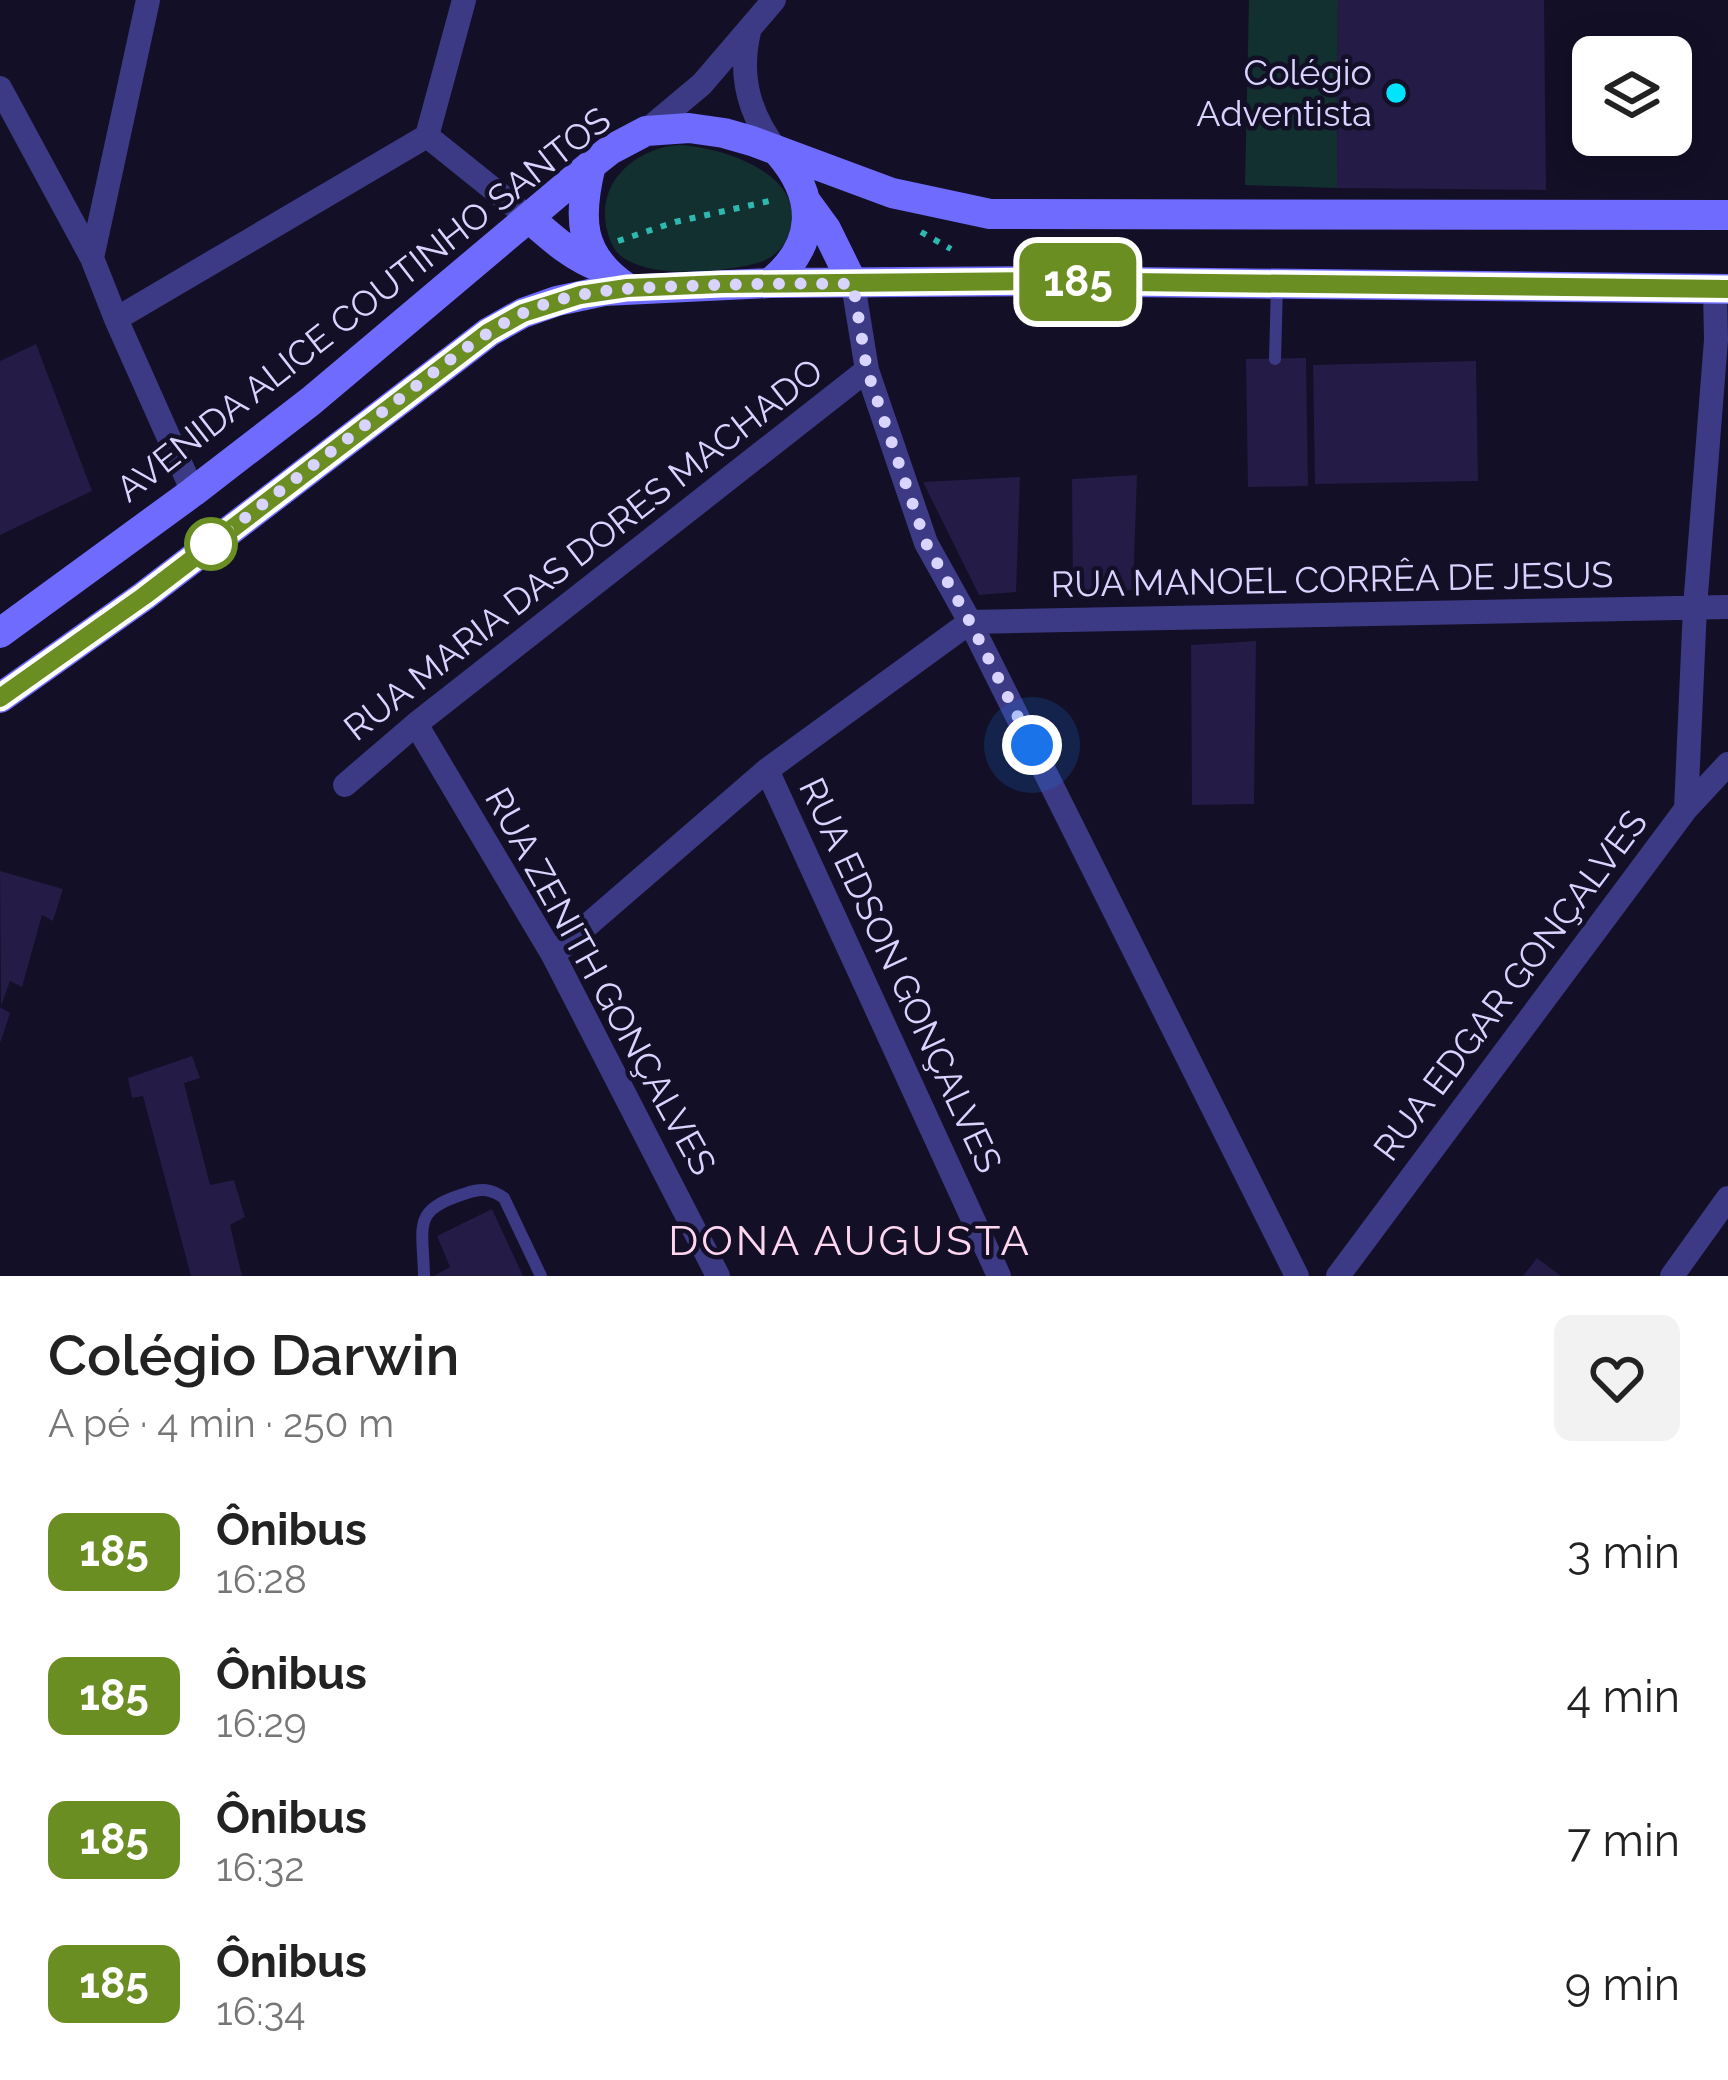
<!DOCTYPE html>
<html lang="pt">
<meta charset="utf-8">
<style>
:root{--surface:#fff;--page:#f2f2f2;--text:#222;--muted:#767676}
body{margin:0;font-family:Raleway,sans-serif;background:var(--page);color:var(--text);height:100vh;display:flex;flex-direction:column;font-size:45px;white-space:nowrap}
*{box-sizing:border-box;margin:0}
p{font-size:39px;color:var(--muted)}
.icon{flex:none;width:66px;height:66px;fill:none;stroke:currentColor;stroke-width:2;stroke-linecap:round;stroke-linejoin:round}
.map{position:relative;height:1276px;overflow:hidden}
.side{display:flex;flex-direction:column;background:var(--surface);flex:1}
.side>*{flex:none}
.badge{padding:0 24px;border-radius:18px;font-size:42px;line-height:78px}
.buttons{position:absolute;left:1572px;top:36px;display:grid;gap:24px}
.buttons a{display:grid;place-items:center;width:120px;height:120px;border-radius:18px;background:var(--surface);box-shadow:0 6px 30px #0003;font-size:60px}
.you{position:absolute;width:60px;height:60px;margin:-30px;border:9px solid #fff;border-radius:50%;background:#1a73e8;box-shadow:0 0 0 18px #1a73e833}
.map>.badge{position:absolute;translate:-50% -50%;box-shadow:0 0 0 6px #fff}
.round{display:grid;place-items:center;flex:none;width:126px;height:126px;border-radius:18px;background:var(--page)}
.overview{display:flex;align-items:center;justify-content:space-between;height:204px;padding:0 48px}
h1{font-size:57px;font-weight:600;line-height:90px}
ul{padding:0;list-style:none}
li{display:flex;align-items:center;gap:36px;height:144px;padding:0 48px}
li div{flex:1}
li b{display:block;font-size:45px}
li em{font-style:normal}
li .badge{min-width:132px;font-weight:700;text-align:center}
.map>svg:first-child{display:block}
.green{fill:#12302f}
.building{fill:#241b47}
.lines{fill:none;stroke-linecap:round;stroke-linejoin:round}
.path{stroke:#2fb8b0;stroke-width:6;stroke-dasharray:6 9;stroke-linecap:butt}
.lane{stroke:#3d3a85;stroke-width:12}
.street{stroke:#3d3a85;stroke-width:24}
.secondary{stroke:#6f6bff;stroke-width:30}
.line-casing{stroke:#fff;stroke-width:27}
.line{stroke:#6b8e23;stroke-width:18}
.walk{stroke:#d9d4ff;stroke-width:12;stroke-dasharray:0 21.6}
.poi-dot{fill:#00e5ff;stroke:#130f26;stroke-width:4.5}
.stop-dot{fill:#fff;stroke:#6b8e23;stroke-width:6}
.labels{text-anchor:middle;stroke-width:9;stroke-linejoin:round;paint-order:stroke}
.poi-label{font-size:36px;fill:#d9d4ff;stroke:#130f26;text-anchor:end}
.street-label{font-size:36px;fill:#d9d4ff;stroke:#130f26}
.quarter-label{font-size:42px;letter-spacing:3px;fill:#ffd6f0;stroke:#130f26}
</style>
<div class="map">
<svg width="1728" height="1276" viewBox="0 0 1728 1276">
<rect width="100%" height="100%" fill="#130f26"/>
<!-- green -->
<path class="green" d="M1249,0h89l-1,188 -92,-3z
M679,145c44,2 133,30 109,91 -6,15 -18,24 -34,28 -34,8 -96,14 -127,-4 -12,-6 -17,-18 -20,-30 -12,-47 28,-82 72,-85z"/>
<!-- building -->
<path class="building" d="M1338,0h206l2,190 -209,-2z
M36,344l56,147 -92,44v-174z
M1306,358l2,128 -60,1 -2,-128z
M1476,361l2,120 -163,3 -2,-119z
M1137,475l-4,115 -60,1 -1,-112z
M1020,477l-4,115 -37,3 -56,-113z
M1256,641l-2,163 -62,1 -1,-160z
M0,871l63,18 -10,32 -11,-6 -20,72 -12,-6 -9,25z
M0,1007l10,6 -9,28h-1z
M192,1056l8,22 -16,5 26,102 24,-5 11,37 -15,8 12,51h-51l-48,-180 -11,2 -4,-20z
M492,1209l31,67h-89l16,-9 -13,-31z
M1537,1258l24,18h-38z"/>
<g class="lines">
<!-- path -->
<path class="path" d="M921,232l30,17
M618,241l57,-19 99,-22"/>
<!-- lane -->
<path class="lane" d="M1275,359l2,-74
M424,1276c-1,-52 -13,-66 43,-83 15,-5 24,-4 37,5l37,78"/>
<!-- street -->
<path class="street" d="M749,32c-11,46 1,85 30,121
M0,88l92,170 24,61 77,173
M646,131l56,-47 72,-84
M427,136l102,82
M92,258l56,-258
M853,284l14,86 59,173 44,79 327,654
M116,319l311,-183 37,-136
M416,724l137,231 165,321
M767,770l232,506
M345,785l71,-61 451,-354
M1686,809l9,-202 21,-267 -1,-51
M553,955l214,-185 203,-148 758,-15
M1338,1276l348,-467 42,-45
M1672,1276l56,-78"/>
<!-- secondary -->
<path class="secondary" d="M591,165c-13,53 -13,90 36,123
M807,203l19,26 27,55
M529,218c23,20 43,39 73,50
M770,283c47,-38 48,-85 9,-130
M0,633l193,-141 118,-91 280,-236 19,-15 36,-19 43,-3 35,5 28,8 140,52 98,21 738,1
M0,698l144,-102 345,-264 34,-19 34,-12 47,-10 166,-8 279,-2 679,8"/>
</g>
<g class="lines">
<!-- line casing -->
<g class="line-casing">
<path id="line" d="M0,698l144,-102 345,-264 34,-19 57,-18 47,-7 95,-4 327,-3 679,8"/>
</g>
<!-- line -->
<use href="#line" class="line"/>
<!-- walk -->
<path class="walk" d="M211,544l240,-185c22,-16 45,-33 70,-45 52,-25 109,-26 164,-28 56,-2 112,-3 168,-2l14,86 59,173 44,79 62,123"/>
</g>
<!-- markers -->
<circle class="poi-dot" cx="1396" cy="93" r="12"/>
<circle class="stop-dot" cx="211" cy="544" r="24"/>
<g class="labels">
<!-- poi labels -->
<g class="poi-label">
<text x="1372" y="85">Colégio<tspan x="1372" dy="41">Adventista</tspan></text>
</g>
<!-- street labels -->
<g class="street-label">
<text transform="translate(363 304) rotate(-38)" y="13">AVENIDA ALICE COUTINHO SANTOS</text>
<text transform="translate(583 549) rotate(-38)" y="13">RUA MARIA DAS DORES MACHADO</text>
<text transform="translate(1332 579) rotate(-1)" y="13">RUA MANOEL CORRÊA DE JESUS</text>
<text transform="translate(901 975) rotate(65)" y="13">RUA EDSON GONÇALVES</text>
<text transform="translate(601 981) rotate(61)" y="13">RUA ZENITH GONÇALVES</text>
<text transform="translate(1510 985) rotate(-53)" y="13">RUA EDGAR GONÇALVES</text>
</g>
<!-- quarter labels -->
<g class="quarter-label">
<text x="850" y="1255">DONA AUGUSTA</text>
</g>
</g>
</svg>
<div class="buttons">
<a><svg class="icon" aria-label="layers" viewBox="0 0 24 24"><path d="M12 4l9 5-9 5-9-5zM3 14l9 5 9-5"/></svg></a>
</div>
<div class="you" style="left:1032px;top:745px"></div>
<b class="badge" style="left:1078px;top:282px;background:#6b8e23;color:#fff">185</b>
</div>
<section class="side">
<div class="overview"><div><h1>Colégio Darwin</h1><p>A pé · 4 min · 250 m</p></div><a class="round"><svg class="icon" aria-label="heart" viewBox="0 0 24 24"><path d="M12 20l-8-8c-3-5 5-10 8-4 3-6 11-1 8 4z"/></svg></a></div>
<ul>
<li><span class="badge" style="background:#6b8e23;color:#fff">185</span><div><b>Ônibus</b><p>16:28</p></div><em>3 min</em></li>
<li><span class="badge" style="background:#6b8e23;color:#fff">185</span><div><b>Ônibus</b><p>16:29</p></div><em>4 min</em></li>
<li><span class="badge" style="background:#6b8e23;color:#fff">185</span><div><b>Ônibus</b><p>16:32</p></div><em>7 min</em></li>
<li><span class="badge" style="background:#6b8e23;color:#fff">185</span><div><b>Ônibus</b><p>16:34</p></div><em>9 min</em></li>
</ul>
</section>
